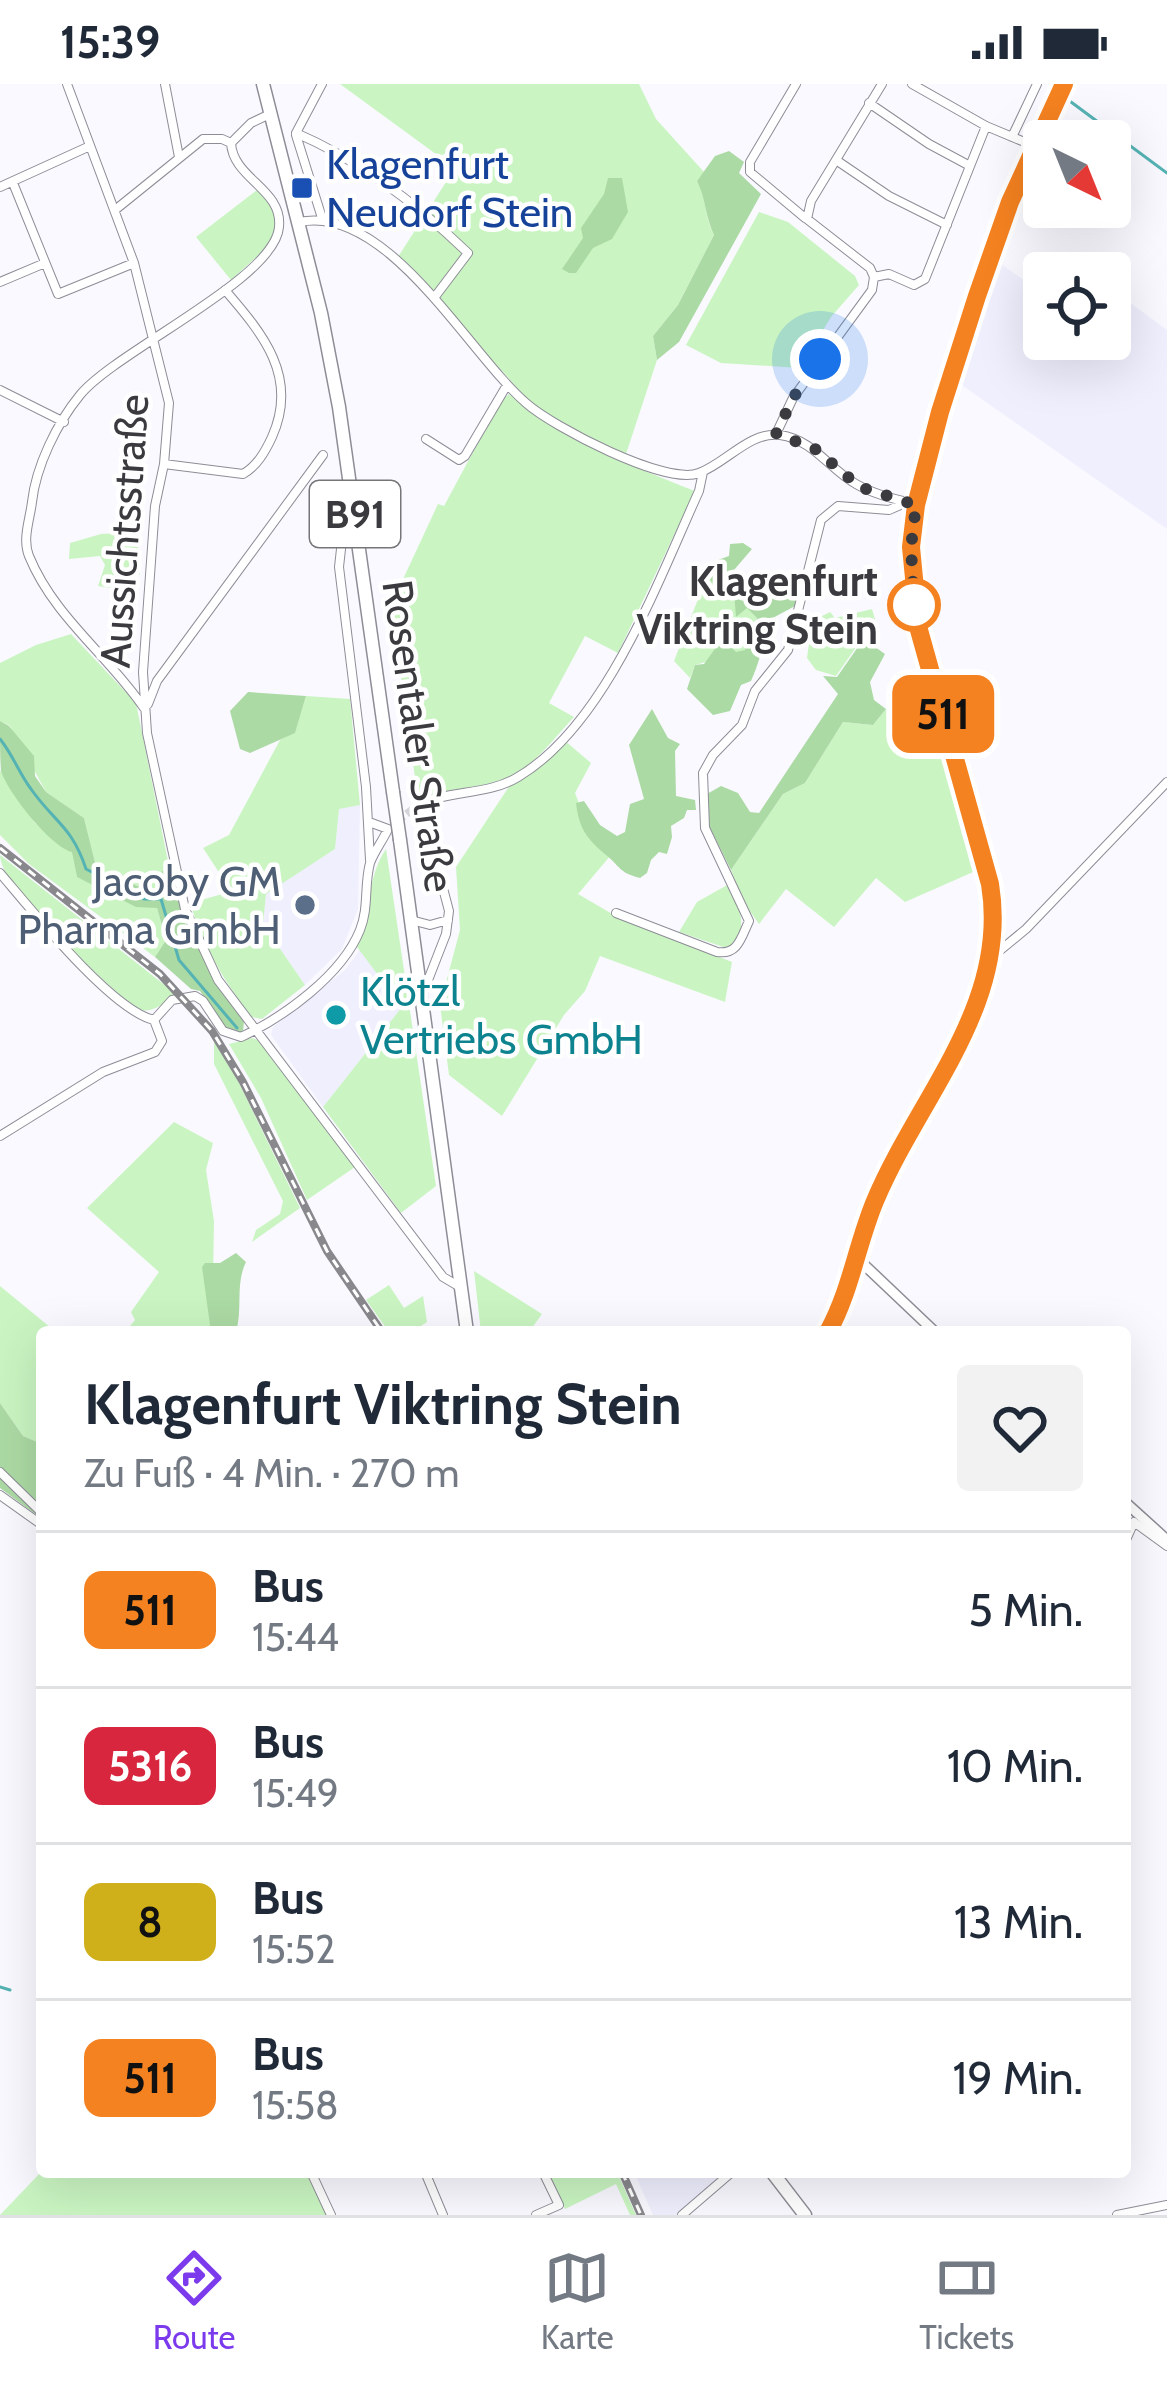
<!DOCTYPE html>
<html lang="de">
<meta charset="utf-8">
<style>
:root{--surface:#fff;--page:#f2f2f3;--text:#1f2937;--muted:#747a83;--line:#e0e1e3;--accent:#7c3aed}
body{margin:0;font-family:Cabin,sans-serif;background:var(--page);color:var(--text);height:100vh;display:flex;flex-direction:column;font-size:45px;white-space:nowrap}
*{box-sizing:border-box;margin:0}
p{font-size:39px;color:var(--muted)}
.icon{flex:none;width:66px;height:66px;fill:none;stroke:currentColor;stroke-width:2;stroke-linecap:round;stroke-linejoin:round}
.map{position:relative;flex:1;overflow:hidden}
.details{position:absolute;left:36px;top:1242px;width:1095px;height:852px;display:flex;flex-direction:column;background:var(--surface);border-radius:12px;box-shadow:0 12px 48px #0002}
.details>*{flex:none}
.badge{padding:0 24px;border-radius:18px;font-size:42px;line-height:78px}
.needle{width:78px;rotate:137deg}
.tools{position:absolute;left:1023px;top:36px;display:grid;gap:24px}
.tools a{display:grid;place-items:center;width:108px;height:108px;border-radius:12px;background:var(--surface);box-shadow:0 12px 48px #0002;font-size:60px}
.you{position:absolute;width:60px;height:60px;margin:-30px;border:9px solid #fff;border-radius:50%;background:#1a73e8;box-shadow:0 0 0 18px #1a73e833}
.map>.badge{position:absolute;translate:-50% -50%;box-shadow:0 0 0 6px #fff}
.round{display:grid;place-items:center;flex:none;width:126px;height:126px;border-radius:12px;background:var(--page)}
.headline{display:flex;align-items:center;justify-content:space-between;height:204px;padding:0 48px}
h1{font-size:57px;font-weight:700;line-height:90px}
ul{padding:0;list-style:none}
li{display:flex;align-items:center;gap:36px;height:156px;padding:0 48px;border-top:3px solid var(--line)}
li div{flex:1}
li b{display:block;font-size:45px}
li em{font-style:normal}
li .badge{min-width:132px;font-weight:700;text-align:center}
.status{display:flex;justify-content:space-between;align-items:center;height:84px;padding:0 60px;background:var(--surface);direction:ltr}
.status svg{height:33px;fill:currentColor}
.menu{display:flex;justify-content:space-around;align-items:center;height:168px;border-top:3px solid var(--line);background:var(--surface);font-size:33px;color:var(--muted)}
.menu a{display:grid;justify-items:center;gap:6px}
.menu .selected{color:var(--accent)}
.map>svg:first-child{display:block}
.built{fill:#f0effe}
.green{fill:#caf5c2}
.forest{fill:#acdaa4}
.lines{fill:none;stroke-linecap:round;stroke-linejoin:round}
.stream{stroke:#55b3b4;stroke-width:3}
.minor-tunnel{stroke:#d3d3d9;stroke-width:8;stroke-dasharray:8 4;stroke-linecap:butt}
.minor-casing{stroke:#8e8d97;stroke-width:10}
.tertiary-casing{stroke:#8e8d97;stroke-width:12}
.secondary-casing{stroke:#8e8d97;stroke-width:14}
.primary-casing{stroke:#8e8d97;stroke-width:15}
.minor{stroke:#fff;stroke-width:8}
.tertiary{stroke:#fff;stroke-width:9}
.secondary{stroke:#fff;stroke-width:10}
.primary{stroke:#fff;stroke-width:12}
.rail-casing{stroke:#88888d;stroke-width:8}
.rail{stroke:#fff;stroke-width:3;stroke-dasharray:9;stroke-linecap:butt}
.primary-bridge-casing{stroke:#8e8d97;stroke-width:15;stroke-linecap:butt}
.primary-bridge{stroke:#fff;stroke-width:12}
.line-casing{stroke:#fff;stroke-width:27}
.line{stroke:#f58220;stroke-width:18}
.walk{stroke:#3b3b3f;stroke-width:12;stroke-dasharray:0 21.6}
.transit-dot{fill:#1a4fb4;stroke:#fff;stroke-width:4.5}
.stop-dot{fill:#fff;stroke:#f58220;stroke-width:6}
.service-dot{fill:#5c6f8a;stroke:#fff;stroke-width:4.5}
.culture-dot{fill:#0f9aa8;stroke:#fff;stroke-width:4.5}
.labels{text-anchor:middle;stroke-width:9;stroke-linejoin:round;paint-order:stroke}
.shield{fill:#fff;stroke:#767679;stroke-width:3}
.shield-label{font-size:39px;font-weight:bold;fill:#3b3b3f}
.transit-label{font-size:42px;fill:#164399;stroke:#fff;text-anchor:start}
.street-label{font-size:42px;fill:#3b3b3f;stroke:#fff}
.stop-label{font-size:42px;font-weight:bold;fill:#3b3b3f;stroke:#fff;text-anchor:end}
.service-label{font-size:42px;fill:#4e5e75;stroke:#fff;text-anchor:end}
.culture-label{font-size:42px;fill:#0d838f;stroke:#fff;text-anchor:start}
</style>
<div class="status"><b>15:39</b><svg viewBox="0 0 49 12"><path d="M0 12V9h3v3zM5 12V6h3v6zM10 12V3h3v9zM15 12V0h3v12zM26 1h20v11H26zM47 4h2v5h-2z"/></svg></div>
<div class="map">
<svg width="1167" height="2131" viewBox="0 0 1167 2131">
<rect width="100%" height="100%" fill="#f9f9ff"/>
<!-- built -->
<path class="built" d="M998,178l46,32v45h66v-51l57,42v199l-211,-148z
M356,719l4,2 -2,104 -16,40 -37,36 -42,-61 3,-31 69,-44 4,-41z
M360,866l42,57 -79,100 -52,-72 2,-8 72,-57z
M634,2088h93l-51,43h-23z"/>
<!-- green -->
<path class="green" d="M340,0h299l17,35 48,53 -7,9c10,18 7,35 17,54l-36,70 -25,31 4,24 -31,94 -64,-29 -30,-21 -134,-147 57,-89z
M257,106c42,39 4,62 -26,90l-35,-43z
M759,128l29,10 67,54 4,9 -28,32 -31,51 -79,-5 -35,-18z
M509,310c55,46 120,71 186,97l-77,162 -33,-17 -36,67 25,14c-19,20 -38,47 -63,59 -29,13 -63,11 -93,23l-27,-194 47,-101 6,2 56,-104z
M137,448l3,42 -29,14 -13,-2 7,-21 -5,-9 -31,3 1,-16 31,-9z
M707,492l22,13 28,29 -12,33 -50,14 -5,13 -16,-17z
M872,525l5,17 -18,17 -23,33 -20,-6 -9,-12 5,-37 18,-9 5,6z
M71,550l65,69 33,163 -7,5v15l-14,4 -51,-20 -13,-52 -38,-26 -36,-66 -10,-5v-58l36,-18z
M306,612l44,3 10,106 -21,4 -4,40 -69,45 -3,30 42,61 -43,34 -10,-2c-29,-37 -48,-69 -62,-114l36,-10 -6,-19 -17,-26 26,-13 51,-95 15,-8z
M886,625l50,4 44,156 -75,33 -29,-24 -42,49 -48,-38 -27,35 -15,-21 -13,-33 52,-76 22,-11 38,-61 30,3z
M564,656l27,23 -16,30 13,34 23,28 -33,39 36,21 118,47 -7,40 -125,-46 -15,35 -21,24 -62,101 -53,-41 -9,-70 20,-75 -4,-63 54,-82 27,-18z
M0,686l35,53 38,29 4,25 80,31 9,32 -11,17 -126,-93 -29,-29z
M386,765l50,337 -35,27 -78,-106 79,-100 -45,-60c13,-31 10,-71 29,-98z
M0,771l176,139c-14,10 -25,22 -42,14 -29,-27 -134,-119 -134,-153z
M729,800c11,25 21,43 0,65l-50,-17 18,-30z
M252,954l6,2 97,127 -48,33 -46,-102 -32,-54z
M214,957l24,40 62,127 -48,34 4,-12 24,-16 3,-13 -69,-137z
M174,1038l39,21 -7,27 8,51 -2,111h-87l10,-12 -4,-8 28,-40 -72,-64z
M474,1187l68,43 -13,18h-48z
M389,1201l15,23 19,-12 4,26 -15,10h-23l-23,-32z
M0,1202l56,46h-14v112l-19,-8 -23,-33z
M42,2087l264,1 21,43h-327z
M548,2088h69l19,43h-6l-14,-31 -51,25z"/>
<!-- forest -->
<path class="forest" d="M729,67l15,11 -5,11 22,21 -82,148 -22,18 -4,-24 25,-31 36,-70c-9,-19 -8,-36 -17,-54l18,-25z
M608,94h14l6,34 -16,27 -19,9 -17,25h-7l-7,-4 21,-31 -2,-10 23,-34z
M743,459l9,6 -18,21 5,9 14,5 5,-5 11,6 6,-9c14,9 23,13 20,30l-26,14c-6,22 -8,39 -18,61l-10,4 -11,26 -17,4 -26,-26 8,-24 9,-1 13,-18 11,-2 8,8 9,-2 12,-32 -10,-10 -11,9 -2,-24 -5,-4 -9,3 -13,-16 8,-15 14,-5 1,-12z
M868,558l17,12 -15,28 4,18 12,9 -13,16 -30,-3 -38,61 -22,11 -52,76 -22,-44 -2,-32 14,-8 17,7 12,19 9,1 79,-119 -15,-18 14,1 23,-33z
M248,608l58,4 -11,37 -45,20 -10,-4 -10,-38z
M652,625l16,29 12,6 -5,7 1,45 19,4 1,10h-9l-3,8 -13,8 1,11 -5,17 -8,-2 -8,8 -4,13 -7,5c-22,-6 -18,-10 -34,-23 -19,-16 -27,-26 -30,-52l8,-2 16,24 17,11 8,-4 5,-28 14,-5 -15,-54z
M0,637l9,5 25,30 1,20 11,16 38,26 13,52 51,20 14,-4v-15l7,-5c17,59 36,107 75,155l-1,11h-15l-28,-41 -9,-2 -36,-32 11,-17 -9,-32 -21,-1 -59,-30 -5,-25c-21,-5 -64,-59 -71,-81 -1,-14 -1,-36 -1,-50z
M236,1169l10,9c-11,22 -3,46 -10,70h-25l-9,-65 3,-4h15z
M0,1319l23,33 19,8v75l-42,-31z"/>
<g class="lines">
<!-- stream -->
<path class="stream" d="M1067,15l100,74
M0,655c13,16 19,34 31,50 23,33 41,37 55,80l58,30h17l18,61 58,68
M0,1903l10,3"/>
<!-- minor-tunnel -->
<path class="minor-tunnel" d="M397,737l23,-17"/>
<!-- minor casing -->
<g class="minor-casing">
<path id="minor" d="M67,0l67,179 35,140 -5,61 -9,42 -12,166 4,61 38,176 33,71 225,297 17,10
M165,0l14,73
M796,0l-46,78v10l55,46
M912,0l74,42 48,20
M869,19l60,41 41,22
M296,49c63,27 123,73 172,120l-34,45
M296,49l26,-49
M296,51l26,83
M1012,53l25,-53
M231,59l20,-20 19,-9
M836,76l53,36 58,29
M13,99l45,111 76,-31
M0,103l90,-41
M115,126l88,-71h19l9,4
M299,138c88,-19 169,131 227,181 27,24 140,83 173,70 27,-10 51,-42 81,-38 34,5 49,34 76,49 17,10 41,16 61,20
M874,193l-4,-9 -63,-49 4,-18 71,-117
M874,193l15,-3 25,11 11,-6 61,-153
M0,198l45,-19
M0,306l64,32
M776,350l17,-36 79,-108 2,-13
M426,355l33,21 6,-4 42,-71
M164,380l79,10c14,-8 22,-22 29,-37 27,-60 -9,-103 -47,-147
M344,438l-5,45 27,220 4,73
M148,620l9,-23 166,-226
M144,624c-36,-53 -90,-91 -115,-152 -7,-17 1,-37 3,-54 4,-36 25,-79 48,-107 36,-44 195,-116 199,-168 4,-38 -46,-48 -48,-84
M0,789c30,35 111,137 154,147
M616,829l101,39c21,3 24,-14 32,-31l-44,-93 -2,-55 10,-18 29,-30 13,-34 33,-41 33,-130 17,-14 51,4 16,-7
M411,836l19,5 18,-5
M992,873l34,-28 141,-147
M423,909l23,-59 3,-23 -5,-19 -20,-35 -4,-53c31,-14 69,-9 98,-27 88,-52 140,-196 181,-286l4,-19
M0,1052l103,-64 52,-20 7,-11 -8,-21 18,-20 23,-4 8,5 20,30 18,6c43,-20 101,-62 119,-107 9,-22 4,-45 10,-67 4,-11 13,-23 18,-34l-19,-7
M0,1388l42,41
M0,1411l42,30
M1125,1458l9,-20 33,24
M311,2088l20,43
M425,2088l18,43
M536,2131l23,-10 -16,-33
M682,2131l50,-43
M1117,2131l50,-10"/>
</g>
<!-- tertiary casing -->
<g class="tertiary-casing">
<path id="tertiary" d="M857,1174l78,74
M1125,1418l42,38"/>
</g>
<!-- secondary casing -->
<g class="secondary-casing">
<path id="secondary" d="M828,1248c23,-42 29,-88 47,-131 44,-104 135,-197 115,-317l-71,-254 -8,-84 6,-42 23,-92 37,-117 33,-93 54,-118"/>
</g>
<!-- primary casing -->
<g class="primary-casing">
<path id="primary" d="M263,0l58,229 18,94 54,385
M400,756l67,492
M772,2088l33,43"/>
</g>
<!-- minor -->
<use href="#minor" class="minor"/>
<!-- tertiary -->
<use href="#tertiary" class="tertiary"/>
<!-- secondary -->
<use href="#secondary" class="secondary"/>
<!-- primary -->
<use href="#primary" class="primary"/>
<!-- rail casing -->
<g class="rail-casing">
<path id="rail" d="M0,764l160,126 52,57 31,51 84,169 55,81
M622,2088l19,43"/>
</g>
<!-- rail -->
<use href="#rail" class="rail"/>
<!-- primary-bridge casing -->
<g class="primary-bridge-casing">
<path id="primary-bridge" d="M393,708l7,48"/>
</g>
<!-- primary-bridge -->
<use href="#primary-bridge" class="primary-bridge"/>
</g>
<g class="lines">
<!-- line casing -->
<g class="line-casing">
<path id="line" d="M828,1248c23,-42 29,-88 47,-131 44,-105 135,-196 115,-317l-71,-254 -8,-83 5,-42 24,-93 37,-116 33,-94 54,-118"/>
</g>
<!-- line -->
<use href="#line" class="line"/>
<!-- walk -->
<path class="walk" d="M820,275l-27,39 -17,36 38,14 46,39 56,18 -5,42 3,58"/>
</g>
<!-- markers -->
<rect class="transit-dot" x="290" y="92" width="24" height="24" rx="6"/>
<circle class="stop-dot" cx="914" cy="521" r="24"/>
<circle class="service-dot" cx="305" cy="821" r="12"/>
<circle class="culture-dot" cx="336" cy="931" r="12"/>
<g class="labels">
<!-- shield labels -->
<rect class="shield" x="310" y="397" width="90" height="66" rx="9"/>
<g class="shield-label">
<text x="355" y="444">B91</text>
</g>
<!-- transit labels -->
<g class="transit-label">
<text x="326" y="95">Klagenfurt<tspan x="326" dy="48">Neudorf Stein</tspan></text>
</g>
<!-- street labels -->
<g class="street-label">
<text transform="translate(124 447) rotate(-86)" y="15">Aussichtsstraße</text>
<text transform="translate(419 652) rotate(82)" y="15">Rosentaler Straße</text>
</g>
<!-- stop labels -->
<g class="stop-label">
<text x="878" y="512">Klagenfurt<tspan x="878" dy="48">Viktring Stein</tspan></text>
</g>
<!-- service labels -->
<g class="service-label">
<text x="281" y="812">Jacoby GM<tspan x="281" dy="48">Pharma GmbH</tspan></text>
</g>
<!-- culture labels -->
<g class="culture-label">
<text x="360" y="922">Klötzl<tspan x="360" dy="48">Vertriebs GmbH</tspan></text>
</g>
</g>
</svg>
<div class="tools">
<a><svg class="needle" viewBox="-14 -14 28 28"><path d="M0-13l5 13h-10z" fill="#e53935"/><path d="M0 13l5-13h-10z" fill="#747a83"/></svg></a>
<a><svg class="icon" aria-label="locate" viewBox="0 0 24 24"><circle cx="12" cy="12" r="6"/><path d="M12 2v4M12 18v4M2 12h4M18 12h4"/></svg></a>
</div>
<div class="you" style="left:820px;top:275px"></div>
<b class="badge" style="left:943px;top:630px;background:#f58220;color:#111">511</b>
<section class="details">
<div class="headline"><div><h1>Klagenfurt Viktring Stein</h1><p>Zu Fuß · 4 Min. · 270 m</p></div><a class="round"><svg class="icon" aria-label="heart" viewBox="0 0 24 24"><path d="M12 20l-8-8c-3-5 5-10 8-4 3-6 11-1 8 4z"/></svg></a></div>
<ul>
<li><span class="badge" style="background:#f58220;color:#111">511</span><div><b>Bus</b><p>15:44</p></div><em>5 Min.</em></li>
<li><span class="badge" style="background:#d7263d;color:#fff">5316</span><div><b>Bus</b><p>15:49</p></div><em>10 Min.</em></li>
<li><span class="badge" style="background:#cfb01a;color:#111">8</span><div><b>Bus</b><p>15:52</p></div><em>13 Min.</em></li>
<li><span class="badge" style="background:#f58220;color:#111">511</span><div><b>Bus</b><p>15:58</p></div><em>19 Min.</em></li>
</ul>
</section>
</div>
<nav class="menu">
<a class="selected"><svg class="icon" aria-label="directions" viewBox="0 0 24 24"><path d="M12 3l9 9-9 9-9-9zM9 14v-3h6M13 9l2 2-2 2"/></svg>Route</a>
<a><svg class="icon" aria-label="map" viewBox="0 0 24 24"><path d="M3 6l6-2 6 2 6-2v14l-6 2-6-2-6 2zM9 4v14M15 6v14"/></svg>Karte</a>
<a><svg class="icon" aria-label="tickets" viewBox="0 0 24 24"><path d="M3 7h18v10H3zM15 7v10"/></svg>Tickets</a>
</nav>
